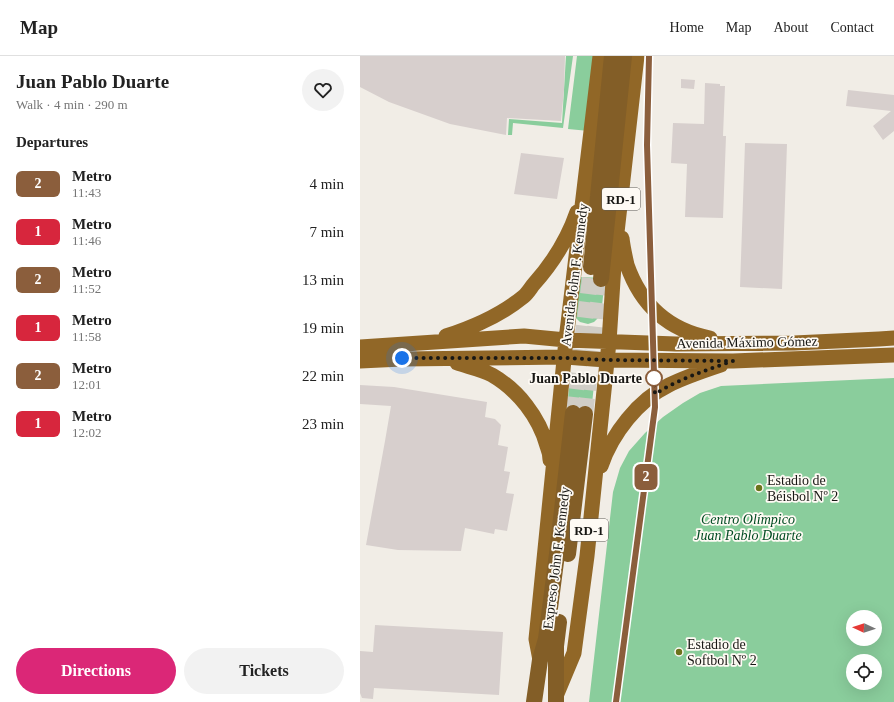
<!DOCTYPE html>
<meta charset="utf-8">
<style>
:root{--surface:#fff;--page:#f2f2f2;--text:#222;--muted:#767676;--line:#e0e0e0;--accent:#db2777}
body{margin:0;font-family:"Times New Roman",serif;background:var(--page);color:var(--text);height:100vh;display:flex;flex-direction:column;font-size:15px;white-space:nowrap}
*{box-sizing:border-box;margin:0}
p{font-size:13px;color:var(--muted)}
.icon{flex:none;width:22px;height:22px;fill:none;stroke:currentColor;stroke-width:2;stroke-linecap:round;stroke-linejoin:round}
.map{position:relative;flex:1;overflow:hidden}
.drawer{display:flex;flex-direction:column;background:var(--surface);width:360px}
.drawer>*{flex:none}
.badge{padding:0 8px;border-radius:6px;font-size:14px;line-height:26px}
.needle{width:26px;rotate:273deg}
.tools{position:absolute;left:486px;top:554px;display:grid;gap:8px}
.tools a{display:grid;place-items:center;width:36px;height:36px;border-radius:50%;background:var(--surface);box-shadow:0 4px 16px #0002;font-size:20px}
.you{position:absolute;width:20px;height:20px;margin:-10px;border:3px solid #fff;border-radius:50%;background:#1a73e8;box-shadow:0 0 0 6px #1a73e833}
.map>.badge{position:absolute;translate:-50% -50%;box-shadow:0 0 0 2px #fff}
h2{padding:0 16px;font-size:15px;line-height:36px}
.round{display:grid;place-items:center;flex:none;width:42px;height:42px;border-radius:21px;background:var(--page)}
.summary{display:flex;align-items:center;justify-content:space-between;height:68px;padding:0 16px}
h1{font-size:19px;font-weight:600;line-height:30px}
.cta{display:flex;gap:8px;margin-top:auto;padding:8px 16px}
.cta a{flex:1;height:46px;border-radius:24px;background:var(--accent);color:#fff;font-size:16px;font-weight:600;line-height:46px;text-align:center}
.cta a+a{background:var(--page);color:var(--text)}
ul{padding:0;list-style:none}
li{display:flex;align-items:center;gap:12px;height:48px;padding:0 16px}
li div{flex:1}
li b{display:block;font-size:15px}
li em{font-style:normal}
li .badge{min-width:44px;font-weight:700;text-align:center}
header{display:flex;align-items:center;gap:24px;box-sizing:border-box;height:56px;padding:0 20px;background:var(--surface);border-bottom:1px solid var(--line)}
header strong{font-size:19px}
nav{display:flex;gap:22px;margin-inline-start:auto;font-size:14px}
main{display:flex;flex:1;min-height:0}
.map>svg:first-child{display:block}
.green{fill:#8acd9c;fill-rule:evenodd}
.building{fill:#d7cfcd}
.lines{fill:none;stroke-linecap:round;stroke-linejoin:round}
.trunk-tunnel{stroke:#d0cdc6;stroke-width:16;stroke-dasharray:16 8;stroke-linecap:butt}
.primary{stroke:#916727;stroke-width:15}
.trunk{stroke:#835e27;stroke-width:16}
.line-casing{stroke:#fff;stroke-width:9}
.line{stroke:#8b5e3c;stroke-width:6}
.walk{stroke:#181714;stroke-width:4;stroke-dasharray:0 7.2}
.stop-dot{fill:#fff;stroke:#8b5e3c;stroke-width:2}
.poi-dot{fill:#6c731b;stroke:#fefaf4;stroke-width:1.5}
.labels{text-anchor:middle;stroke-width:3.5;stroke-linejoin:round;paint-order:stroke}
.shield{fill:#fefaf4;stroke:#5d5b57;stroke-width:1}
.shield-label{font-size:13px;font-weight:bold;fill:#181714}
.street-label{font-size:14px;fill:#181714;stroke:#fefaf4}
.stop-label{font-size:14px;font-weight:bold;fill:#181714;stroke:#fefaf4;text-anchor:end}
.poi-label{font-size:14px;fill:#181714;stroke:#fefaf4;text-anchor:start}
.park-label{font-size:14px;font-style:italic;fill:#004b22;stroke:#fefaf4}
</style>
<header>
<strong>Map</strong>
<nav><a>Home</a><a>Map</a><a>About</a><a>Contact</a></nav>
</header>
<main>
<section class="drawer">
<div class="summary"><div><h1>Juan Pablo Duarte</h1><p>Walk · 4 min · 290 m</p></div><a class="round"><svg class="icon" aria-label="heart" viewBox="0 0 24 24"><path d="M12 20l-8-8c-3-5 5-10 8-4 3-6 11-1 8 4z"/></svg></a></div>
<h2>Departures</h2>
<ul>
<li><span class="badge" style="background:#8b5e3c;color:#fff">2</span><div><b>Metro</b><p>11:43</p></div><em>4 min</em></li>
<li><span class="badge" style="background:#d7263d;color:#fff">1</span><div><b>Metro</b><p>11:46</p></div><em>7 min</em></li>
<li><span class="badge" style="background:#8b5e3c;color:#fff">2</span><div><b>Metro</b><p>11:52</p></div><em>13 min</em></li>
<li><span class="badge" style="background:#d7263d;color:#fff">1</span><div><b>Metro</b><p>11:58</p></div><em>19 min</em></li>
<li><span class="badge" style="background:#8b5e3c;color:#fff">2</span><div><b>Metro</b><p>12:01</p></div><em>22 min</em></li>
<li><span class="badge" style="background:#d7263d;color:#fff">1</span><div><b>Metro</b><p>12:02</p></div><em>23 min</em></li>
</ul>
<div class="cta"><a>Directions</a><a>Tickets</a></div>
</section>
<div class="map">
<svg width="534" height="646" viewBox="0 0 534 646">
<rect width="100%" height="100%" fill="#f1ede6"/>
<!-- green -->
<path class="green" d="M206,0h7l-10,72 -50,-5 -1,12h-4l1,-16 53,4z
M217,0h21l-9,75 -21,-2z
M219,221l26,1 -4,37 -7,7 -6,2 -8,-2 -5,-5z
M534,322v324h-305l24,-210 7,-24 9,-17 16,-18 18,-16 20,-14 17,-10 21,-7zM493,561h22v22h-22zM493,605h22v22h-22z
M216,323h11l7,6 -3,28 -24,-3 2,-23z"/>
<!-- building -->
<path class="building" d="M0,0h205l-1,34 -3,31 -54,-3 -1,17 -56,-11 -61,-22 -29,-15z
M321,23l14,1 -1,9 -13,-1z
M345,27l15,1v2h5l-2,50h3l-3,82 -38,-1 2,-53 -16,-1 2,-40 31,1z
M488,34l46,5v36l-11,9 -10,-14 18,-15 -45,-5z
M385,87l42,1 -5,145 -42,-2z
M161,97l43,5 -7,41 -43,-5z
M0,329l34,2 93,15 -2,15 10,2 6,6 -3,20 10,2 -4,24 6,1 -4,21 8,1 -7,37 -12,-2 -1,5 -29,-6 -4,23 -63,-1 -32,-5 19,-104 6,-35 -31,-2z
M15,569l128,7 -4,63 -125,-7 -1,11 -11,-1 -2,-5v-42l13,1z"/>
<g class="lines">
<!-- trunk-tunnel -->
<path class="trunk-tunnel" d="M213,357l17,-135
M225,358l16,-135"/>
<!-- primary -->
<path class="primary" d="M262,182c1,9 3,18 5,27 14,40 41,65 83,73
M86,280c28,-9 55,-21 77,-39 4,-3 7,-8 10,-12 19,-21 35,-47 44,-73
M0,291l164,-11 42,4 110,4 118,-1 85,-4 15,-1
M0,305l42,-2 163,-2 42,3 126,1 161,-6
M97,307c12,4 24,6 35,12 26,15 47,42 55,71 2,5 3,9 3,14
M241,410c11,-32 37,-66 68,-81 16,-8 34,-14 52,-20
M180,604l-4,-21 30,-299 34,-284
M196,640l18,-43 13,-97 22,-214 6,-92 22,-194"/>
<!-- trunk -->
<path class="trunk" d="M231,211l21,-211
M241,223l23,-223
M208,498l17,-140
M174,646l6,-42 6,-21 11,-85 16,-141
M196,646v-56l3,-24"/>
</g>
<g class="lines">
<!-- line casing -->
<g class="line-casing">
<path id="line" d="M256,646l39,-295 -8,-262 2,-89"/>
</g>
<!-- line -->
<use href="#line" class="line"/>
<!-- walk -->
<path class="walk" d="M42,302h163l42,2 126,1c-27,9 -54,18 -78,33l-1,-16"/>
</g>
<!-- markers -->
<circle class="stop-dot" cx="294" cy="322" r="8"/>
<g class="poi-dot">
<circle cx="399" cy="432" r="4"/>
<circle cx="319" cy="596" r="4"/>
</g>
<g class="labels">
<!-- shield labels -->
<g class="shield">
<rect x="242" y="132" width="38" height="22" rx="3"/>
<rect x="210" y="463" width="38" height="22" rx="3"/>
</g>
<g class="shield-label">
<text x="261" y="148">RD-1</text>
<text x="229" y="479">RD-1</text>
</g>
<!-- street labels -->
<g class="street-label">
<text transform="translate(214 219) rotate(-83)" y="5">Avenida John F. Kennedy</text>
<text transform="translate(387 286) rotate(-1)" y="5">Avenida Máximo Gómez</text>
<text transform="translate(196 502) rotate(-83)" y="5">Expreso John F. Kennedy</text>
</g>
<!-- stop labels -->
<g class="stop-label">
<text x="282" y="327">Juan Pablo Duarte</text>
</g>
<!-- poi labels -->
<g class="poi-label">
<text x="407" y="429">Estadio de<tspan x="407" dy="16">Béisbol Nº 2</tspan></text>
<text x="327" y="593">Estadio de<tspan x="327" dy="16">Softbol Nº 2</tspan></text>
</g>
<!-- park labels -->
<g class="park-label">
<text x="388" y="468">Centro Olímpico<tspan x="388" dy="16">Juan Pablo Duarte</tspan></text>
</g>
</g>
</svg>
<div class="tools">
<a><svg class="needle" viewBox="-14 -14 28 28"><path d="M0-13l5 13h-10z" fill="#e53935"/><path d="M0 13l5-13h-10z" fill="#767676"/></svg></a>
<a><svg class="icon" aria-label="locate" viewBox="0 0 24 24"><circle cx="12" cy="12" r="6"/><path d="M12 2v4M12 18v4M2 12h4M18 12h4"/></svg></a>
</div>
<div class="you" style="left:42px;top:302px"></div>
<b class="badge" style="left:286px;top:421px;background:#8b5e3c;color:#fff">2</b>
</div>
</main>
